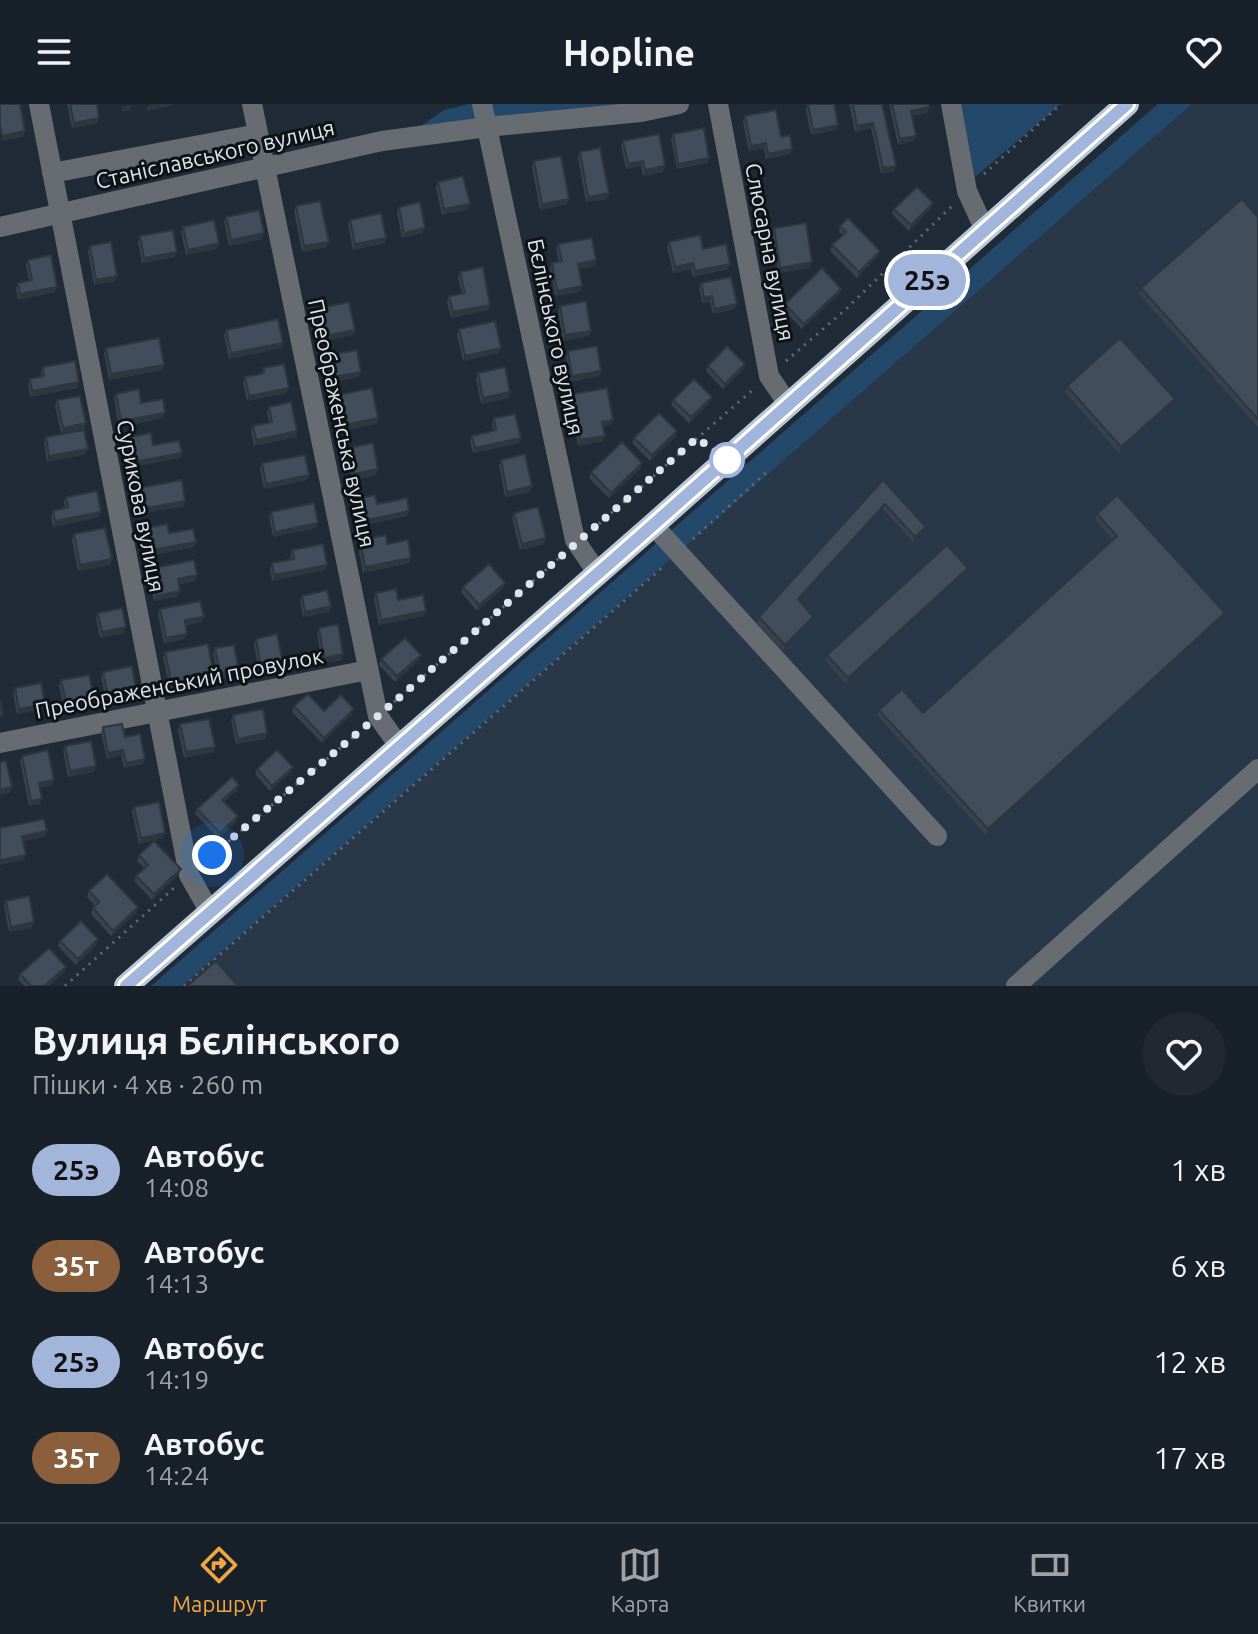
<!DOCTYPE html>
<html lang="uk">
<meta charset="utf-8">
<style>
:root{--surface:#182029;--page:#212831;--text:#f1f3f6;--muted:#9fa3a8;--line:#363e46;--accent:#f2a541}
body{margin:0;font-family:Ubuntu,sans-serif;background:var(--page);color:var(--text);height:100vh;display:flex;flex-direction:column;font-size:30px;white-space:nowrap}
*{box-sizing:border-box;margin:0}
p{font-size:26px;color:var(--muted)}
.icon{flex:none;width:44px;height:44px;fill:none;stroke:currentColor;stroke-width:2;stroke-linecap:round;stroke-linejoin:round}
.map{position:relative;height:882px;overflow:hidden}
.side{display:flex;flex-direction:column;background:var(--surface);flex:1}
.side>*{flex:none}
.badge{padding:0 16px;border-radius:26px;font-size:28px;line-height:52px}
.you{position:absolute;width:40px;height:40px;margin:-20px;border:6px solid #fff;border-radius:50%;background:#1a73e8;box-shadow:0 0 0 12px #1a73e833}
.map>.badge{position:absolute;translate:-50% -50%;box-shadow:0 0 0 4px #fff}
.round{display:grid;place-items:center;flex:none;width:84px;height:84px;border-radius:42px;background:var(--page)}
.headline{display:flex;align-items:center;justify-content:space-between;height:136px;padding:0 32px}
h1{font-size:38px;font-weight:600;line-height:60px}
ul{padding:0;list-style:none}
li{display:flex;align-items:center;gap:24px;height:96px;padding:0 32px}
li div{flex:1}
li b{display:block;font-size:30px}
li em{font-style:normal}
li .badge{min-width:88px;font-weight:700;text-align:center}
header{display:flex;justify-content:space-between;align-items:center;height:104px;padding:0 32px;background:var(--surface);font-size:36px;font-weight:600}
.tab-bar{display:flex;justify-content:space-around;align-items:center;height:112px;border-top:2px solid var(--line);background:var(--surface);font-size:22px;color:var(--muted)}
.tab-bar a{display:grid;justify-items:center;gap:4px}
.tab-bar .on{color:var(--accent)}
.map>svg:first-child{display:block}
.built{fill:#293848}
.green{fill:#24486a}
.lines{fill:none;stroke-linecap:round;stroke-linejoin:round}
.path{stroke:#626c76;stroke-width:3;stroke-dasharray:2 6;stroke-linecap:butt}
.minor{stroke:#666c72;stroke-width:20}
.highway{stroke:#b9c7d7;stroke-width:24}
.wall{fill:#38424d}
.shaded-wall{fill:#2e363f}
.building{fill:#414d5a;stroke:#2e363f;stroke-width:2}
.line-casing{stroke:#fff;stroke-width:18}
.line{stroke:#a2b5db;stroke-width:12}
.walk{stroke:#dee5ed;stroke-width:8;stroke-dasharray:0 14.4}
.stop-dot{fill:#fff;stroke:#a2b5db;stroke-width:4}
.labels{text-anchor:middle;stroke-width:6;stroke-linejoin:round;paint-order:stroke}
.street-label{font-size:22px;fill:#dee5ed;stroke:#0e1318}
</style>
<header><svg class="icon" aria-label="menu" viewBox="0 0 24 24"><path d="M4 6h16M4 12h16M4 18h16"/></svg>Hopline<svg class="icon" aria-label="heart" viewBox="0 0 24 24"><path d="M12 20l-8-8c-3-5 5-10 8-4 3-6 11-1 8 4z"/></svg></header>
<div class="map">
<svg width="1258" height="882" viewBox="0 0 1258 882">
<rect width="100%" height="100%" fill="#202b37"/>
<!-- built -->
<path class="built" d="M1192,0h66v882h-1076z"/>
<!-- green -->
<path class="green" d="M469,0h5l5,26 -90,18 55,-38z
M490,0h136l-132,23z
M960,0h101l-86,73z
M1158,0h34l-1010,882h-31z"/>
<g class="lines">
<!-- path -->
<path class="path" d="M984,70l77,-70
M786,257l59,-51 108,-105
M593,425l163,-142
M693,435l74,-67
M394,598l169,-147
M204,758l160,-134
M65,882l109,-98
M184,882l480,-420"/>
<!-- minor -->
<path class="minor" d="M39,0l150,771 21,37
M252,0l126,612 21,30
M482,0l93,436 23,34
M718,0l51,272 19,28
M951,0l16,87 17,37
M52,69l206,-39
M0,123l382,-86 105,-14 154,-15 38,-8
M653,421l284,311
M0,639l368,-73
M1016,882l242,-217"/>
<!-- highway -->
<path class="highway" d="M126,882l527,-461 474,-421"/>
</g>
<!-- wall -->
<path class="wall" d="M67,0h30l2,14 -2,5 -25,5z
M808,0l28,26 -25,5 -5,-25z
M849,0h33l12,67 -13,3 -10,-46 -16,4z
M889,0h39l1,3 -2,6 -15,3 2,25 -16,4z
M745,12l36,21 11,12 -2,5 -24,5 -2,-11 -15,3 -6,-29z
M673,30l36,24 -2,5 -30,6 -6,-30z
M623,37l40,31 -20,4 -2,-10 -15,3 -5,-23z
M580,48l29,41 -2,6 -21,3 -8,-44z
M534,57l35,38 -2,5 -27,6 -8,-43z
M438,78l32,22 -2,5 -26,6 -6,-28z
M296,102l31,41 -25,5 -8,-41z
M399,103l24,26 -21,5 -5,-26z
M931,104l-22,23 -17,-17 2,-5z
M226,113l38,16 -2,6 -33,7 -5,-24z
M1258,113v210l-119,-133 2,-6z
M350,116l35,23 -32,7 -5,-25z
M840,122l38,30 -21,22 -27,-27 2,-6 10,-10 -3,-4z
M183,123l36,16 -2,6 -31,6 -5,-23z
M774,124l36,40 -32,5 -6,-39z
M140,132l35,21 -33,6 -4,-21z
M669,138l34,7 25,20 -35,8 -2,-8 -18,4 -6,-26z
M558,140l38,16 -2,6 -15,3 3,17 -2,6 -25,4 -5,-28 2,-5 7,-1 -3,-13z
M90,142l25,35 -21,4 -6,-34z
M28,156l29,27 -2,5 -37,8 -2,-11 2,-6 11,-2 -3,-16z
M460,168l30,33 -2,5 -37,8 -4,-16 2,-6 13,-2 -4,-17z
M701,179l36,21 -2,5 -22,5 -3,-12 -8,1 -3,-15z
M841,185l-2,5 -37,35 -19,-20 2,-5z
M560,202l29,30 -26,5 -5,-30z
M316,205l39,21 -2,5 -34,7 -5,-28z
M459,225l42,19 -2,5 -36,8 -6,-26z
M226,226l55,18 -52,11 -5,-24z
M106,244l58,17 -2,5 -53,10 -5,-27z
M568,247l33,20 -2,5 -29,6 -4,-25z
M325,252l36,16 -2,5 -32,6 -4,-21z
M708,262l35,4 -20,19 -17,-18z
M43,263l36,15 -2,6 -47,9 -2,-12 2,-6 11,-2v-5z
M263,264l24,25 -40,8 -4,-18 2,-6 16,-3z
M478,269l30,25 -27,6 -5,-25z
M1067,282l107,18 -55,49 -54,-61z
M116,290l25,9 22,15 -44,9 -5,-28z
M572,290l39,31 -8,1v15l-25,5 -8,-46z
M334,292l44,22 -2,6 -38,8 -6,-31z
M57,296l29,23 -2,6 -23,4 -6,-27z
M673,296l37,2 -21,21 -18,-18z
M269,303l28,24 -1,6 -42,9 -3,-14 2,-6 16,-3 -2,-11z
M494,314l25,25 -46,10 -3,-12 2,-5 21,-5 -1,-7z
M677,327l-2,6 -25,24 -18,-18 2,-5z
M46,333l40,17 -39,8 -3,-19z
M124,334l29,7 29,8 -2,5 -54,10 -4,-24z
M348,344l28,27 -24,5 -6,-27z
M501,356l31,26 -2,6 -25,5 -6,-32z
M262,359l47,12 -2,5 -43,9 -4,-20z
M640,365l-31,29 -20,-20 2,-6z
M883,376l43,47 -2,5 -11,10 -30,-33 -84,91 14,17 -2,5 -28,29 -26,-28 2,-6z
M133,385l51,17 -49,9 -4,-21z
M66,393l33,20 -46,10 -2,-11 2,-5 12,-3 -1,-6z
M354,395l23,5 30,12 -51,11 -4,-23z
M271,408l45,16 -43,9 -4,-20z
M514,409l30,31 -24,6 -8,-32z
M1097,410l126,105 -237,216 -109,-120 2,-5 44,3 190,-173 -18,-21z
M142,425l27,4 27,9 -2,5 -50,10 -4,-23z
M74,430l36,31 -32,6 -6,-31z
M360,436l27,4 22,19 -46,10 -5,-27z
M292,446l33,20 -53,11 -2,-12 2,-6 19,-3 -1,-4z
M968,464l-2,6 -120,110 -21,-24 2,-5z
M150,465l47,6 -2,6 -16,3 1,7 -2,5 -24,5 -6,-27z
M463,483l40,1 -26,23 -16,-19z
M376,489l22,7 26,16 -45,9 -5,-26z
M302,492l29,10 -2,6 -26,5 -3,-16z
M160,505l42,13 -16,3 -1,14 -21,5 -6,-30z
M98,509l26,20 -24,5 -4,-20z
M319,524l24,26 -2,6 -19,3 -5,-30z
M256,535l25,29 -22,5 -5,-29z
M215,544l22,27 -19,4 -5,-25z
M165,548l49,25 -2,5 -42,8 -7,-33z
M421,551l-2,5 -24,22 -16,-17 2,-6z
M103,568l33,17 -2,5 -28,6 -5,-23z
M61,576l31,22 -28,6 -5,-22z
M15,584l30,16 -2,5 -26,5 -4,-20z
M294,602l30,5 28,3 -30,29 -30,-31z
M233,611l34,18 -2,6 -29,5 -5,-24z
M180,620l35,23 -2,5 -29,6 -6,-28z
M103,623l22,10 18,27 -19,4 -3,-13 -14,4 -6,-26z
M65,642l31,20 -2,6 -26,5 -5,-26z
M22,652l30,29 -12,3v16l-11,2 -9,-45z
M257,665l34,3 -21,19 -15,-17z
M239,681l-2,5 -13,12 14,14 -2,6 -18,16 -23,-24 2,-5z
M134,703l29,31 -24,6 -7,-32z
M139,751l40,19 -27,26 -18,-19 2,-5 8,-8 -7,-7z
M89,787l47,22 -25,23 -20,-22 2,-6 2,-2 -8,-9z
M6,797l26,27 -23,4 -5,-26z
M60,837l36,4 -20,20 -18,-19z
M66,863l-2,5 -15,14h-25l-6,-7 2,-5z"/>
<!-- shaded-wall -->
<path class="shaded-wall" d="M156,0h16l-1,2 -25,5 2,-6z
M132,1l-2,5 -9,2 2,-6z
M929,3l-2,6 -18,4 2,-6z
M99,14l-2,5 -25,5 2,-5z
M873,19l-2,5 -16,4 2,-6z
M838,21l-2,5 -25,5 2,-5z
M25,27l-2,6 -23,4 2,-5z
M916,32l-2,5 -16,4 2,-6z
M766,39l-2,5 -15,3 2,-5z
M792,45l-2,5 -24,5 2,-5z
M709,54l-2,5 -30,6 1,-5z
M643,57l-2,5 -15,3 2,-5z
M665,62l-2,6 -20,4 2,-6z
M896,62l-2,5 -13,3 2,-6z
M609,89l-2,6 -21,3 2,-5z
M569,95l-2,5 -27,6 2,-6z
M933,99l-2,5 -22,23 2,-6z
M470,100l-2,5 -26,6 2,-6z
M425,124l-2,5 -21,5 2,-5z
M264,129l-2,6 -33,7 2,-6z
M386,134l-1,5 -32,7 2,-6z
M329,138l-2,5 -25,5 2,-6z
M219,139l-2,6 -31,6 2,-5z
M880,147l-2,5 -21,22 2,-6z
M177,148l-2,5 -33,6 2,-5z
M596,156l-2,6 -18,3 2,-5z
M812,158l-2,6 -32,5 2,-5z
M693,159l-2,6 -18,4 2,-6z
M730,160l-2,5 -35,8 2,-6z
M117,172l-2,5 -21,4 2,-5z
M582,182l-2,6 -25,4 2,-5z
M57,183l-2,5 -37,8 2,-6z
M841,185l-2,5 -37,35 2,-5z
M712,192l-2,6 -8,1 2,-5z
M737,200l-2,5 -22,5 2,-5z
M490,201l-2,5 -37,8 2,-6z
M355,226l-2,5 -34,7 2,-5z
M591,227l-2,5 -26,5 2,-6z
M283,239l-2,5 -52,11 2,-6z
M501,244l-2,5 -36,8 2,-5z
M745,260l-2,6 -20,19 2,-5z
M164,261l-2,5 -53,10 2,-6z
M601,267l-2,5 -29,6 2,-6z
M361,268l-2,5 -32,6 2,-5z
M79,278l-2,6 -47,9 2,-6z
M289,284l-2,5 -40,8 2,-5z
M510,288l-2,6 -27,6 2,-6z
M712,293l-2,5 -21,21 2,-6z
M1175,295l-1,5 -55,49 2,-6z
M165,309l-2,5 -44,9 2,-6z
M378,314l-2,6 -38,8 2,-6z
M613,316l-2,5 -11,2 2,-5z
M86,319l-2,6 -23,4 2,-5z
M297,327l-1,6 -42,9 2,-6z
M677,327l-2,6 -25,24 2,-6z
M605,332l-2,5 -25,5 2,-6z
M521,334l-2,5 -46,10 2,-5z
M88,345l-2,5 -39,8 2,-6z
M182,349l-2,5 -54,10 2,-5z
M642,359l-2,6 -31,29 2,-5z
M378,365l-2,6 -24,5 2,-6z
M309,371l-2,5 -43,9 2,-5z
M532,382l-2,6 -25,5 2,-5z
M185,397l-1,5 -49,9 2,-5z
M885,400l-2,5 -87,95 2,-5z
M409,407l-2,5 -51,11 2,-5z
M101,408l-2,5 -46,10 2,-6z
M318,419l-2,5 -43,9 2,-5z
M926,423l-2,5 -11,10 2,-5z
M546,434l-2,6 -24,6 2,-6z
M196,438l-2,5 -50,10 2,-6z
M411,454l-2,5 -46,10 2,-6z
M112,455l-2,6 -32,6 2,-6z
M327,461l-2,5 -53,11 2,-6z
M968,464l-2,6 -120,110 2,-6z
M197,471l-2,6 -19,4 2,-6z
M505,479l-2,5 -26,23 2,-6z
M180,487l-2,5 -24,5 2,-5z
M331,502l-2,6 -26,5 2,-5z
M426,507l-2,5 -45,9 2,-5z
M1225,509l-2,6 -237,216 2,-6z
M204,513l-2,5 -19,4 2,-6z
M813,513l-2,5 -28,29 2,-6z
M126,523l-2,6 -24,5 2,-6z
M187,530l-2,5 -21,5 2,-6z
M343,550l-2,6 -19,3 2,-5z
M421,551l-2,5 -24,22 2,-6z
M283,559l-2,5 -22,5 2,-6z
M239,566l-2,5 -19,4 2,-6z
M214,573l-2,5 -42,8 2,-5z
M136,585l-2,5 -28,6 2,-5z
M94,593l-2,5 -28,6 2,-6z
M45,600l-2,5 -26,5 2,-5z
M354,605l-2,5 -30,29 2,-5z
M267,629l-2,6 -29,5 2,-5z
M215,643l-2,5 -29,6 2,-6z
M123,646l-2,5 -14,4 1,-6z
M145,655l-2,5 -19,4 2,-5z
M96,662l-2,6 -26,5 2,-6z
M293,663l-2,5 -21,19 2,-5z
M54,676l-2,5 -15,3 2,-5z
M239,681l-2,5 -17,16 2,-6z
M12,683l-2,6 -10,2v-5z
M42,695l-2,5 -11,2 2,-5z
M238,712l-2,6 -18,16 2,-5z
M47,727l-2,6 -25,5 2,-6z
M165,729l-2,5 -24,6 2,-6z
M26,751l-2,5 -24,5v-5z
M181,765l-2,5 -27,26 2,-6z
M138,803l-2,6 -25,23 2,-5z
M34,818l-2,6 -23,4 2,-5z
M98,835l-2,6 -20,20 2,-6z
M66,863l-2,5 -15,14h-5z"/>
<!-- building -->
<path class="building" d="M0,0h20l5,27 -23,5 -2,-12z
M70,0h27l2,14 -25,5z
M808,0h26l4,21 -25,5z
M853,0h29l14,62 -13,2 -10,-45 -16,3z
M892,0h36l1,3 -18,4 5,25 -16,3z
M776,6l5,27 9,-2 2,14 -24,5 -2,-11 -15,3 -6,-30z
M704,24l5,30 -31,6 -5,-30z
M659,30l6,32 -20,4 -2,-9 -15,3 -5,-23z
M600,44l9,45 -21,4 -8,-45z
M561,52l8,43 -27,5 -8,-43z
M463,72l7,28 -26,5 -6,-27z
M917,83l16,16 -22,22 -17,-16z
M1242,95l16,18v202l-117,-131z
M320,97l9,41 -25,4 -8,-40z
M420,98l5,26 -21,5 -5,-26z
M259,106l5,23 -33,7 -5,-23z
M381,109l5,25 -31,6 -5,-24z
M848,114l32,33 -21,21 -27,-27 14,-13 -6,-6z
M214,116l5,23 -31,7 -5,-23z
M806,119l6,39 -32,6 -6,-40z
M173,126l4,22 -33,6 -4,-22z
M700,131l3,14 23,-5 4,20 -35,7 -2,-8 -18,4 -6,-25z
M592,134l4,22 -18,4 4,22 -25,5 -5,-28 10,-2 -4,-17z
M111,138l6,34 -21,4 -6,-34z
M51,151l6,32 -37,7 -2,-11 14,-3 -4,-20z
M483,163l7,38 -37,7 -4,-16 16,-3 -5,-21z
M822,164l19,21 -37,35 -19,-20z
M731,173l6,27 -22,5 -3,-13 -8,2 -3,-15z
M586,197l5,30 -26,4 -5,-29z
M349,198l6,28 -34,7 -5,-28z
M278,215l5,24 -52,10 -5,-23z
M495,217l6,27 -36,8 -6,-27z
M159,234l5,27 -53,9 -5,-26z
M1120,234l55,61 -54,48 -54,-61z
M597,242l4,25 -29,5 -4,-25z
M727,242l18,18 -20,20 -17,-18z
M357,246l4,22 -32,6 -4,-22z
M75,257l4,21 -47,9 -2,-12 14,-3 -1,-9z
M284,260l5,24 -40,8 -4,-19 19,-4 -1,-5z
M505,263l5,25 -27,6 -5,-25z
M694,275l18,18 -21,20 -18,-17z
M372,284l6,30 -38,8 -6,-30z
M607,284l6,32 -11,2 3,14 -25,4 -8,-46z
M139,285l2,14 22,-4 2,14 -44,8 -5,-27z
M80,292l6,27 -23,5 -6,-28z
M291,298l6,29 -41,9 -3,-14 19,-4 -3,-15z
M659,309l18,18 -25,24 -18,-17z
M515,310l6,24 -46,10 -3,-12 24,-6 -2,-12z
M84,326l4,19 -39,7 -3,-19z
M151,329l2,12 26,-4 3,12 -54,10 -4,-25z
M622,338l20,21 -31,30 -20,-21z
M373,339l5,26 -24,5 -6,-26z
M525,350l7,32 -25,6 -6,-32z
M305,351l4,20 -43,9 -4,-21z
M182,376l3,21 -48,9 -4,-21z
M883,376l43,47 -11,10 -30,-33 -87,95 15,18 -28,28 -26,-28z
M97,387l4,21 -46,9 -2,-10 15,-4 -2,-10z
M375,391l2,9 30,-6 2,13 -51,11 -4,-23z
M1117,391l108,118 -237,216 -109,-119 23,-21 21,24 194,-177 -20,-22z
M314,399l4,20 -43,9 -4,-20z
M538,403l8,31 -24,6 -8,-31z
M167,420l2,9 24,-4 3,13 -50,9 -4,-22z
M105,424l7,31 -32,6 -6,-31z
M386,431l1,9 21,-4 3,18 -46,9 -5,-27z
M323,440l4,21 -53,10 -2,-12 22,-4 -2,-9z
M947,441l21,23 -120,110 -21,-23z
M194,456l3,15 -19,4 2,12 -24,5 -6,-27z
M489,460l16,19 -26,22 -16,-18z
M396,485l2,11 25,-5 3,16 -45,9 -5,-27z
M327,486l4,16 -26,6 -3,-16z
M200,497l4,16 -19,3 2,14 -21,4 -6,-29z
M122,504l4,19 -24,5 -4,-19z
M338,520l5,30 -19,4 -5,-30z
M277,530l6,29 -22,4 -5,-28z
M405,534l16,17 -24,21 -16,-17z
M208,540l6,33 -42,8 -7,-33z
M234,541l5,25 -19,3 -5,-25z
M132,562l4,23 -28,6 -5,-23z
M89,571l5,22 -28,5 -5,-22z
M41,579l4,21 -26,5 -4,-21z
M308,590l16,17 17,-16 13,14 -30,29 -30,-32z
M0,596l3,15 -3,1z
M263,605l4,24 -29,6 -5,-24z
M209,615l6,28 -29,5 -6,-28z
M122,620l3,13 15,-3 5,25 -19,4 -3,-13 -15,3 -5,-26z
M91,637l5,25 -26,5 -5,-25z
M48,646l6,30 -15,3 3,16 -11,2 -9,-45z
M277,646l16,17 -21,19 -15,-17z
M6,657l6,26 -12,3v-28z
M232,673l7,8 -17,15 16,16 -18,17 -23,-24z
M159,698l6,31 -24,5 -7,-31z
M44,715l3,12 -25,5 4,19 -26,5v-32z
M154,737l27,28 -27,25 -18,-18 12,-11 -9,-10z
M107,770l31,33 -25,24 -20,-23 6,-6 -10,-11z
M29,792l5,26 -23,5 -5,-26z
M81,817l17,18 -20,20 -18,-18z
M49,844l17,19 -22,19h-13l-11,-12z
M216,857l22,25h-51z"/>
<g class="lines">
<!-- line casing -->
<g class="line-casing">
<path id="line" d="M126,882l509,-445 492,-437"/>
</g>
<!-- line -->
<use href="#line" class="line"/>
<!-- walk -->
<path class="walk" d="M212,751l166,-139 319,-278 30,22"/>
</g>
<!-- markers -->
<circle class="stop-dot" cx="727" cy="356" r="16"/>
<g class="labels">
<!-- street labels -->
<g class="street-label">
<text transform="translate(215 50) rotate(-13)" y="8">Станіславського вулиця</text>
<text transform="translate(770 148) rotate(79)" y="8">Слюсарна вулиця</text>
<text transform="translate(556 233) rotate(78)" y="8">Бєлінського вулиця</text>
<text transform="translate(342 319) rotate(78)" y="8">Преображенська вулиця</text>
<text transform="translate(141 402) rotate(79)" y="8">Сурикова вулиця</text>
<text transform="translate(179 579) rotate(-11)" y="8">Преображенський провулок</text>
</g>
</g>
</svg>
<div class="you" style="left:212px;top:751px"></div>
<b class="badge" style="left:927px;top:176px;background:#a2b5db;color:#111">25э</b>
</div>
<section class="side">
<div class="headline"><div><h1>Вулиця Бєлінського</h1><p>Пішки · 4 хв · 260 m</p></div><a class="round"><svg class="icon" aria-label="heart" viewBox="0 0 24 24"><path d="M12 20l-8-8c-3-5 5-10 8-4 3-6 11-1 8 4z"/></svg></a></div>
<ul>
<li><span class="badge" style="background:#a2b5db;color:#111">25э</span><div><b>Автобус</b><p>14:08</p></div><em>1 хв</em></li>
<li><span class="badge" style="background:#8b5e3c;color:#fff">35т</span><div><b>Автобус</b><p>14:13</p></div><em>6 хв</em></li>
<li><span class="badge" style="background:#a2b5db;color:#111">25э</span><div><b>Автобус</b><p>14:19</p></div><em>12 хв</em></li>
<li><span class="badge" style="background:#8b5e3c;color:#fff">35т</span><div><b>Автобус</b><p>14:24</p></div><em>17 хв</em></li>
</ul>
</section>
<nav class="tab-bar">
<a class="on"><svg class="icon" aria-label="directions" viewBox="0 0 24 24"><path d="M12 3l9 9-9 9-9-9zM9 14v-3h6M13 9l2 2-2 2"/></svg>Маршрут</a>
<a><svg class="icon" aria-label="map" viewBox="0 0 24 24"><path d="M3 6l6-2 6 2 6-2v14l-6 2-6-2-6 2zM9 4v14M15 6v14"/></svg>Карта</a>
<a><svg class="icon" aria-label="tickets" viewBox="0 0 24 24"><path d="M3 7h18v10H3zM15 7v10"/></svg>Квитки</a>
</nav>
